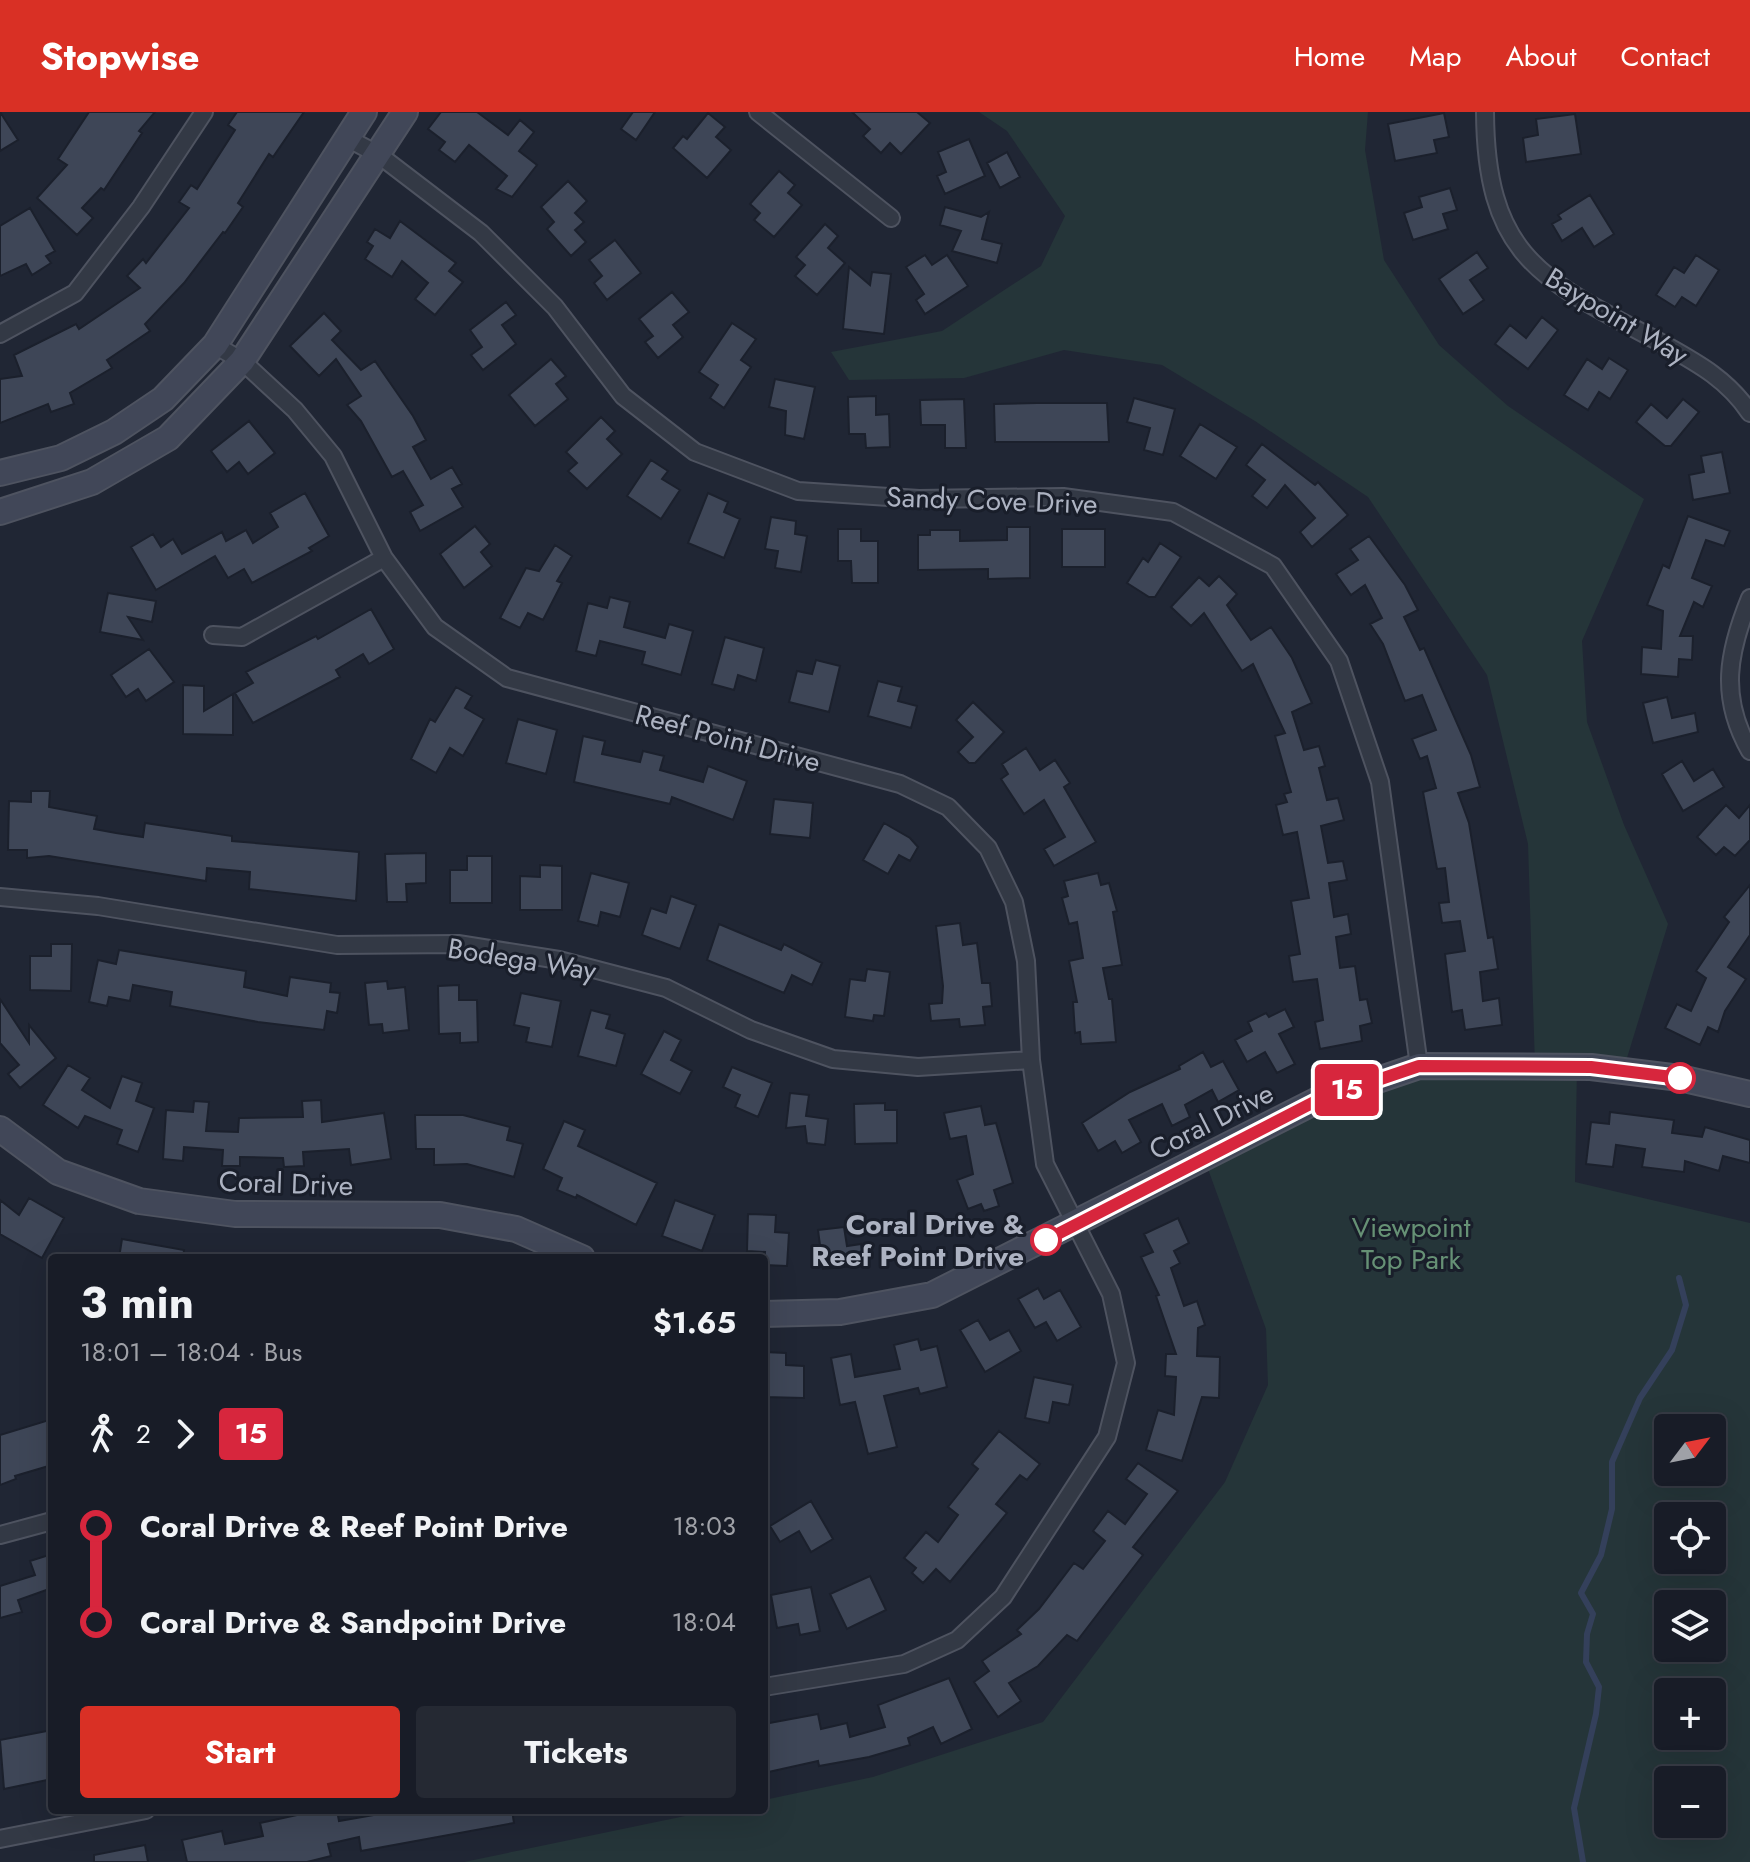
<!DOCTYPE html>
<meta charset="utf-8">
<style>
:root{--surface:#181c27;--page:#252933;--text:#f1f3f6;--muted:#9fa1a7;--line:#363a44;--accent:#d93025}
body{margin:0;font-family:Jost,sans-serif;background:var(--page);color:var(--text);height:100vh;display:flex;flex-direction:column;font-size:30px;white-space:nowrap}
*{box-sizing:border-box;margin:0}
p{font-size:26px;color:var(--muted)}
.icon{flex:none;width:44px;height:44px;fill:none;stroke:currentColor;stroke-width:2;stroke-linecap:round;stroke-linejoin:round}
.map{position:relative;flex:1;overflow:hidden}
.sheet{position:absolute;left:48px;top:1142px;width:720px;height:560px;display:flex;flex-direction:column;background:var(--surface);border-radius:8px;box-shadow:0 8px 32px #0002,0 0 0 2px var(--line)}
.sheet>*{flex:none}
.badge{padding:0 16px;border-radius:6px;font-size:28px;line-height:52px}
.needle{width:52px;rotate:58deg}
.controls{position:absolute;left:1654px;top:1302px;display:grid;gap:16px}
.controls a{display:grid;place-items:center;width:72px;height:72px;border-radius:8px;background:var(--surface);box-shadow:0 8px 32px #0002,0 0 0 2px var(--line);font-size:40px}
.map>.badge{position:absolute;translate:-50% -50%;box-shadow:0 0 0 4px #fff}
.legs{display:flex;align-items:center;gap:12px;height:88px;padding:0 32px;font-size:26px}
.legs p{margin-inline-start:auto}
.overview{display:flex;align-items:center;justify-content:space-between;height:136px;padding:0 32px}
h1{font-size:44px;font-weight:700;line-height:60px}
.button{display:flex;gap:16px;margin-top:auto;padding:16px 32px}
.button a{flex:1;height:92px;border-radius:8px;background:var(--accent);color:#fff;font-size:32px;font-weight:700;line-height:92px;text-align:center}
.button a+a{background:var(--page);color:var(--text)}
ul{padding:0 32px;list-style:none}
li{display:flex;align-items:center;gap:28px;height:96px;font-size:30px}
li i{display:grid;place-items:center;width:12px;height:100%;margin:0 10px;background:currentColor}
li i::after{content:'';width:20px;height:20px;margin:-10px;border:6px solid;border-radius:50%;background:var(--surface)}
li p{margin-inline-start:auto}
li:first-child i{background:linear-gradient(#0000 50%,currentColor 0)}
li:last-child i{background:linear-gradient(currentColor 50%,#0000 0)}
header{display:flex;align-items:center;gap:48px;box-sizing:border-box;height:112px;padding:0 40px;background:var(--accent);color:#fff}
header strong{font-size:38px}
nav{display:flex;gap:44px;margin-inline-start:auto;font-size:28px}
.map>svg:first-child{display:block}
.green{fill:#253539;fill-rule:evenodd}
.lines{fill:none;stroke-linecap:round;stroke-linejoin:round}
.stream{stroke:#34405b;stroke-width:6}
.building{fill:#3e4657;stroke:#1b202c;stroke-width:2}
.street-casing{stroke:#4e5360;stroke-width:20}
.secondary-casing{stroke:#4e5360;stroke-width:28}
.street{stroke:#333945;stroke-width:16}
.secondary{stroke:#414758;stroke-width:24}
.line-1-casing{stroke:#fff;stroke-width:18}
.line-1{stroke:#d7263d;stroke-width:12}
.stop-1-dot{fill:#fff;stroke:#d7263d;stroke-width:4}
.labels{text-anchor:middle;stroke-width:6;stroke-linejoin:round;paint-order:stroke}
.street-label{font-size:28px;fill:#adb3c2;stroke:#191e2a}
.stop-label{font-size:28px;font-weight:bold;fill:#adb3c2;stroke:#191e2a;text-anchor:end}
.park-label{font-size:28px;fill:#669175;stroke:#191e2a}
</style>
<header>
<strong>Stopwise</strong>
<nav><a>Home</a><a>Map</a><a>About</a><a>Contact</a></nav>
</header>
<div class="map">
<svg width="1750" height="1750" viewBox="0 0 1750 1750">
<rect width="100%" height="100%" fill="#202634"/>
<!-- green -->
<path class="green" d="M979,0h389l-3,38 19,110 55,85 69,61 136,93 -62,142 5,81 37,103 44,99 -45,147 -46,-4 -2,115 175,41v639h-1286l250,-52h50v-10l109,-23 170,-55 182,-240 43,-97 -2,-56 -62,-171 215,-92h116l-7,-222 -41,-169 -119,-178 -113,-76 -93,-56 -98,-15 -100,28 -115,2 -18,-28 111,-21 99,-65 24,-50 -58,-85zM1668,1316h44v44h-44zM1668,1404h44v44h-44zM1668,1492h44v44h-44zM1668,1580h44v44h-44zM1668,1668h44v44h-44z"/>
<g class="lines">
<!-- stream -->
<path class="stream" d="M1583,1750l-9,-54 22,-94 3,-27 -13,-25 1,-28 6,-20 -12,-21 20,-38 11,-46v-47l28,-64 32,-48 14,-45 -7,-27"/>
</g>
<!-- building -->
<path class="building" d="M0,0l18,28 -18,11z
M89,0h66l-16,19 3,2 -38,57 -3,-2 -19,20 11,10 -16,17 -40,-37 30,-33 -9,-6z
M237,0h67l-31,45 -4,-3 -31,49 5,4 -18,26 -2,-1 -39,51 -39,41 5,7 -43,29 5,8 -42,25 4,11 -23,8 -3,-8 -48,19v-44l22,-3 -8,-21 62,-31 3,5 61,-41 -13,-12 16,-17 3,4 43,-55 -10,-6 12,-17 6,4 38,-59 -7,-5z
M441,0h36l31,23 12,-15 14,12 -15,19 18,14 -25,32 -16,-8 11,-13 -38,-31 -14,17 -16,-12 6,-8 -17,-13z
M633,0h22l-19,28 -15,-11z
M852,0h65l13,11 -29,31 -11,-11 -9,10 -18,-17 7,-7z
M708,1l17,14 -9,10 15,13 -24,28 -34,-30 10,-12 4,3z
M1444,1l5,24 -15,3 3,13 -42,8 -7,-37z
M1575,2l6,40 -55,8 -3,-24 15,-3 -2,-16z
M969,27l16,37 -40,18 -8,-18 9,-4 -8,-20z
M1007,40l13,25 -20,11 -13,-25z
M779,59l16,14 -7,8 14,12 -28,32 -20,-17 6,-7 -10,-9z
M568,69l19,20 -12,12 9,9 -9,8 11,12 -15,14 -24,-27 7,-7 -13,-15z
M1450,76l7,22 -14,4 5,15 -35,11 -9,-27 18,-6 -3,-10z
M1590,83l24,39 -20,13 -12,-19 -20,13 -10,-17 9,-5 -3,-4z
M945,95l36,10 8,-5 -7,27 20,5 -5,19 -45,-12 9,-20 -21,-6z
M30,96l25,43 -9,5 5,7 -19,12 -6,-11 -26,12v-50z
M400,109l56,42 -7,8 14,11 -28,33 -20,-16 13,-16 -26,-22 -10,16 -27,-18 8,-13 -6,-4 8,-13 15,9z
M825,112l13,12 -10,12 17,15 -28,32 -22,-19 10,-11 -9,-8z
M615,128l26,33 -34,27 -13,-17 8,-7 -13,-16z
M1477,140l11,16 -18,12 14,20 -21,14 -24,-35z
M925,143l7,10 15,-10 21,31 -43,28 -9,-14 8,-6 -18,-27z
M1696,143l23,15 -23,36 -14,-9 -7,10 -19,-12 18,-28 10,6z
M849,155l21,18 2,-13 19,2 -7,60 -41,-5z
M672,180l17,20 -16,13 10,12 -25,21 -13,-16 8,-6 -14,-17z
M506,190l10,13 -14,10 14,19 -33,26 -12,-15 11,-8 -12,-17z
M324,201l17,18 -9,9 29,30 14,-9 38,55 13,24 -13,7 18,32 21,-12 10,17 -10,5 11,18 -43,24 -10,-19 13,-7 -20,-34 -11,6 -31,-56 -14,-16 14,-9 -25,-37 -17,17 -29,-30z
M1542,205l16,13 -30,39 -33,-25 15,-19 16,13z
M732,211l24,16 -15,21 10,7 -27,41 -14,-10 8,-13 -19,-13z
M1609,246l19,12 -18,29 -11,-7 -11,18 -24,-15 23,-36 15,10z
M551,247l15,17 -10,8 12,15 -33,27 -26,-31z
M775,267l40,8 -11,52 -19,-4 1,-24 -17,-4z
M876,284v19l13,-1 1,33 -24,1 -1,-14h-16l-1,-37z
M1134,286l41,11 -12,46 -19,-5 6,-22 -23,-6z
M964,287l2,49h-21v-23h-24l-1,-25z
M1683,287l16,13 -28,34h-6l-29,-24 15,-18 16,14z
M1037,291h70l2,39h-114l-1,-38z
M601,305l14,14 -8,8 15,15 -35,35 -19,-18 9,-8 -11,-11z
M249,309l26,32 -27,21 -9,-12 -12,10 -16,-21z
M1200,312l37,23 -21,32 -36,-23z
M1262,332l53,41 3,-3 30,33 -36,32 -12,-15 15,-14 -30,-33 -18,23 -15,-12 13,-16 -19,-15z
M1722,340l8,41 -37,7 -4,-25 15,-3 -3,-16z
M651,348l17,11 -6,8 18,11 -19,29 -34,-23z
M305,381l24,43 -20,12 3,3 -60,32 -8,-14 -16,9 -13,-22 -59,34 -25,-43 22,-13 8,13 12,-8 9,15 40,-22 4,9 20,-11 7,13 25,-16 -8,-14z
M708,381l20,9 -4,10 16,7 -16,39 -36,-15z
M1688,404l42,15 -6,15 -18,-6 -14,38 20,8 -9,21 -9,-5 -14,34h13l-1,24 -13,-1 -1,18 -37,-3 1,-27 19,2 2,-38 -16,-6 16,-40 6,3z
M771,405l25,4 -1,13 12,2 -6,36 -26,-4 3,-17 -13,-2z
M475,414l15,18 -9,8 11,14 -28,22 -24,-34z
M1007,415h23v51l-42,1v-10l-70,1v-35h12v-5h30v11l47,-1z
M838,417h23v12h17v42h-26l-1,-22h-13z
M1062,417h43v38h-43z
M1369,424l36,49 13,25 -14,7 16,33 4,-2 47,107 9,32 -22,6 11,30 19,115 5,-1 5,32 -18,3 3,29 16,-3 3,27 -37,5 -3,-20 -10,2 -7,-58 20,-3 -5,-30 -18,2 -3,-20 10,-1 -4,-34 -8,1 -14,-77 13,-4 -9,-32 -7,3 -8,-20 24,-9 -14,-35 -17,6 -22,-57 -13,-20 12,-6 -17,-33 -14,10 -15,-21 22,-14 -8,-11z
M1160,431l21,14 -26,40h-6l-22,-14 16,-25 5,4z
M555,433l17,11 -15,25 5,2 -19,37 -15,-7 -8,15 -20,-10 26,-50 13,3z
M1219,464l18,18 -10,11 24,35 20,-13 21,31 20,45 -20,9 12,38 15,-4 6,20 -6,2 8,32 11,-2 6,22 -23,6 7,37 15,-2 4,19 -18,3 5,34 14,-3 3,20 -15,3 4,31 15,-2 5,34 7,-1 5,24 -12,3 2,15 -42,8 -5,-27 8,-2 -6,-41 -24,3 -4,-26 11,-2 -9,-53 18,-3 -12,-66 -14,3 -7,-30 11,-3 -3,-8 7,-2 -16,-56 10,-3 -32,-69 -11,7 -38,-58 -13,13 -20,-19 28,-30 10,9z
M108,481l48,8 -4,21 -24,-5 15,23 -43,-8z
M610,485l20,5 -6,25 41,11 4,-14 24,7 -12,44 -39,-11 3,-12 -45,-11 -4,15 -20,-5 12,-48 19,5z
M371,497l23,40 -25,15 -6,-10 -27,16 4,7 -87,46 -18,-30 18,-10 -7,-11 70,-36 2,3z
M725,525l39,11 -8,33 -18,-6 -4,15 -22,-6z
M149,537l25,33 -28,19 -8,-12 -12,8 -15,-22z
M816,548l24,6 -11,46 -40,-10 8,-31 15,3z
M878,569l24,6 -4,14 19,5 -6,22 -43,-12z
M183,573l21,1v25l29,-17v41l-50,-1z
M456,575l16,9 -7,12 19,11 -21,37 -13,-8 -14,25 -25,-14 19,-40 5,3z
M1667,585l5,21 23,-5 3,19 -45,11 -10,-40z
M973,590l31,30 -29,31h-6l-11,-11 15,-15 -17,-17z
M518,607l39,11 -11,44 -40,-11z
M583,624l22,5 -3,13 38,8 3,-11 21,5 -4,14 43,12 5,-16 39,15 -14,39 -61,-23 -2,7 -96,-22z
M1026,636l14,22 15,-10 15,23 -6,4 32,55 -42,24 -10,-17 21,-12 -21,-37 -20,14 -23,-35 7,-5 -6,-10z
M1682,649l12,20 19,-12 11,18 -41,24 -21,-37z
M31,679h19l-1,16 48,9 -3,13 22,4 27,4 2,-14 87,13v5l127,11 -3,49 -107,-12 1,-17 -43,-4 -1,13 -157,-25 -22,2v-8h-19l1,-49 22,1z
M774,687l39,4 -3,35 -40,-4z
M1726,693l13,13 11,-13v35l-15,16 -11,-9 -8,8 -19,-18z
M884,711l26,15 8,9 -8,14 -11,-6 -11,19 -25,-14z
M426,741v30l-20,1 1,18h-20l-2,-48z
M467,744h25v47h-42v-33h17z
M540,753l22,1v44h-42v-34l20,1z
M591,761l38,10 -9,34 -19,-5 -3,14 -20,-5z
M1098,761l3,12 8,-2 8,28 -4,1 9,53 -19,3 6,31h3l4,43 -35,2 -1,-12 -5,1 -2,-31h4l-8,-41 14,-3 -6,-36 -8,2 -7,-26 6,-2 -4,-15z
M1750,773v50l-22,32 18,12 -21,32 -7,21 -10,-5 -8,18 -35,-17 12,-24 14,7 15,-33 -10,-7 33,-49 -5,-5z
M671,784l25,9 -16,44 -38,-14 9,-27 15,5z
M960,811l3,22 14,-2 5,40h8l2,23 -9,1 2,18 -25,2 -1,-8 -28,2 -2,-17 13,-1 1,-17 -7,-60z
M719,812l62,26 3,-6 38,19 -10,22 -20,-10 -8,18 -77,-33z
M51,832h21l-1,47 -41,-1v-34h21z
M119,838l127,21 -2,16 43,9 3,-19 41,6 -1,9 10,1 -3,20 -10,-2 -3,19 -66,-8 -88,-16 2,-14 -39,-7 -3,16 -21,-4 -2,9 -18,-4 9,-42 18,4z
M867,857l23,3 -6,44 -10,-1 -1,6 -28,-4 5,-38 15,2z
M387,869l1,8 17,-2 4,43 -26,3 -1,-9 -13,1 -4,-42z
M459,873v15h18l1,42 -18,1v-10l-21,1 -1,-48z
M521,881l40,8 -9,46 -26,-5 3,-14 -15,-3z
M0,887l29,44v-18l27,33 -36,30 -12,-14 11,-9 -19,-22z
M1285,897l9,18 -15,7 16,30 -18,9 -12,-21 -18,10 -12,-22 17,-9 -4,-9 18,-9 3,4z
M591,898l19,5 -4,13 19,6 -9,32 -38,-10z
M664,919l17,9 -10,20 21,11 -12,23 -39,-20z
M1203,940l8,15 12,-6 16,29 -21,12 -6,-12 -27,15 5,12 -18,9 -10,-22 -33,16 12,22 -19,11 -7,-12 -17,10 -16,-28 48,-31 50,-23 -1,-3z
M68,953l22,13 -8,12 28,18 12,-32 20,7 -6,18 18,7 -16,44 -21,-8 5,-14 -37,-14 -7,12 -35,-23z
M732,955l40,16 -14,34 -23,-10 5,-12 -17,-8z
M790,981l19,2 -3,21 22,3 -3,26 -18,-2 -2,-17 -19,2z
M321,988l1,22 62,-9 7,46 -40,6 -2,-16 -46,3 1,14 -20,1 -1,-9 -43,-1v9h-18l1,-16 -39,-3 -1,14 -20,-2 3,-49 27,2 1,-11 15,1 -3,29 32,1 1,-14 64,-1 -1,-16z
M885,991v7h12v33l-42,1 -1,-40z
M981,994l4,19 11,-2 17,60 -19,7 5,16 -15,5 -3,-7 -13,5 -11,-29 16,-6 -7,-38 -16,3 -6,-26z
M1610,1000l64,8 -2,13 30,4 3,-10 45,13v23l-27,-7 -4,15 -34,-10 -1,11 -42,-5 3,-18 -29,-4 -3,22 -27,-3 5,-42 18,2z
M415,1003h48l47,12 -3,13 16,4 -9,33 -47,-13 -33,1v-16h-18z
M564,1009l21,9 -7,16 79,37 -21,42 -59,-30 -1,3 -19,-8 5,-12 -19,-9z
M29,1086l35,20 -22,40 -42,-24v-34l19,15z
M675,1088l40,15 -13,36 -40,-15z
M748,1102l28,1 -1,17 14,1 -2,33 -23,-1 1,-13 -18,-1z
M1178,1106l11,25 -15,8 6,12 -9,5 13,38 13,-5 8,24 -7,3 -1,28 23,1 -1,41 -17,-1 -20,64 -36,-11 12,-40 16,5 2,-38 -11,-1 1,-22h10l-20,-58 3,-1 -18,-38 12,-5 -9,-18z
M844,1115l3,19 14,-2 3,21 -41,4 -5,-39z
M122,1127l62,11 -1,8h-64z
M1038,1176l6,11 16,-9 21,37 -24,14 -11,-19 -11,6 -17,-29z
M978,1208l12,20 19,-10 12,21 -36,21 -25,-42z
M918,1227l3,11 16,-4 10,41 -27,7 -2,-6 -34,8 13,51 -29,7 -13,-52 -15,3 -9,-47 20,-4 4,23 45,-8 -6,-24z
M764,1240l22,1v12l18,1v32l-40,-1z
M1034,1265l39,8 -4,20 -16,-3 -4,21 -24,-5z
M49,1308l3,45 -37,11 1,3 -16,6v-50z
M999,1319l41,33 -13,16 -7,-5 -24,29 11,9 -57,69 -14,-13 -13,14 -11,-10 4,-5 -12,-10 22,-26 12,10 20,-27 -10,-8 30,-38 -6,-5z
M1138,1351l40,28 -45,56 10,8 -66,86 -10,-6 -29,31 -29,17 12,18 -23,16 -24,-35 15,-11 -7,-10 39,-27 -4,-4 22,-21 35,-46 9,6 22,-28 -12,-10 15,-20 17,13 22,-30 -21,-15z
M811,1389l22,38 -22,13 -12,-21 -19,11 -10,-16z
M52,1442v34l-34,12 4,12 -22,6v-32l35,-11 -5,-14z
M870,1464l16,34 -39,19 -17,-35z
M811,1475l9,44 -20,4 -2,-11 -21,4 -6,-33z
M949,1566l23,51 -31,15 -8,-17 -25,11 2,7 -41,12 -50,9 -1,-5 -54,12v-49l54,-10 3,15 26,-6 3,14 35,-10 -7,-22z
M52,1618v49l-48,10 -4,-49z
M320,1698h17l2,11 35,-6 -1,-5h139l2,13 -153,28 -2,-14 -31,7 3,12 -24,6h-120l-5,-22 40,-9 3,13 38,-8 -3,-13z
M145,1733l3,17h-54v-7z"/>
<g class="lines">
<!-- street casing -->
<g class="street-casing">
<path id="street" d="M758,0l133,106
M1485,0c1,151 62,169 180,233 34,19 63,35 85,68
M347,26l32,17 102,78 74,74 68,89 72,56 103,39 121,8 144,-2 110,15 100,54 66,95 41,121 39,284
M0,222l75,-41 66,-86 63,-95
M215,233l27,16 53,49 38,46 51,102 51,69 72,51 393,106 48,23 40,41 26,54 12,59 5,99 14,104 66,130 15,69 -19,74 -104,160 -46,43 -53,24 -140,23
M1750,486c-22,54 -31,99 0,153
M213,523l29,2 142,-79
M0,785l98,9 239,39 121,-1 101,16 107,28 85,42 82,29 85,8 113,-7
M0,1423l52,-14
M0,1727l146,-29"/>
</g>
<!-- secondary casing -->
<g class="secondary-casing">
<path id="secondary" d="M0,361l61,-15 53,-26 49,-33 52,-54 149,-233
M0,400l92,-30 76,-44 74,-77 163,-249
M0,1017l58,43 81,29 96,13 205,1 76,14 66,29
M764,1202l76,-2 92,-17 384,-194 103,-35 172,1 89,11 70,16"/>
</g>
<!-- street -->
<use href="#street" class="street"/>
<!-- secondary -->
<use href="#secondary" class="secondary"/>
</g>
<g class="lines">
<!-- line-1 casing -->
<g class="line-1-casing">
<path id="line-1" d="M1046,1128l270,-139 103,-35 172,1 89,11"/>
</g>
<!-- line-1 -->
<use href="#line-1" class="line-1"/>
</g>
<!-- markers -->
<g class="stop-1-dot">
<circle cx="1680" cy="966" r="14"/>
<circle cx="1046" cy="1128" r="14"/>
</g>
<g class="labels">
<!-- street labels -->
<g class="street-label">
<text transform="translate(1617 204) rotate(31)" y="10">Baypoint Way</text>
<text transform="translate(992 388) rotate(2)" y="10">Sandy Cove Drive</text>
<text transform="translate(728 626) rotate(15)" y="10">Reef Point Drive</text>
<text transform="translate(522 847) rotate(9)" y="10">Bodega Way</text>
<text transform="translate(1211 1009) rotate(-27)" y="10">Coral Drive</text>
<text transform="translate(286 1071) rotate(2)" y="10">Coral Drive</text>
</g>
<!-- stop labels -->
<g class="stop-label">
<text x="1024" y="1122">Coral Drive &amp;<tspan x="1024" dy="32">Reef Point Drive</tspan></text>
</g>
<!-- park labels -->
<g class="park-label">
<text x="1411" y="1125">Viewpoint<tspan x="1411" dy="32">Top Park</tspan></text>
</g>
</g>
</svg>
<div class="controls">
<a><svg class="needle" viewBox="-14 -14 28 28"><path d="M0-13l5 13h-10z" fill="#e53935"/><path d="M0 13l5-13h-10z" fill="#9fa1a7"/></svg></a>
<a><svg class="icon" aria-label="locate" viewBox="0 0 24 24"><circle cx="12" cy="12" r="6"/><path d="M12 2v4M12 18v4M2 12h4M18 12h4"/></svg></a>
<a><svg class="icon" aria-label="layers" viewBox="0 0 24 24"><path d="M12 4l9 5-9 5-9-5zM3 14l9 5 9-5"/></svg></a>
<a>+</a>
<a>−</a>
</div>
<b class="badge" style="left:1347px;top:978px;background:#d7263d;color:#fff">15</b>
<section class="sheet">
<div class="overview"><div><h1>3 min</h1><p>18:01 – 18:04 · Bus</p></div><b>$1.65</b></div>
<div class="legs"><svg class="icon" aria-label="walk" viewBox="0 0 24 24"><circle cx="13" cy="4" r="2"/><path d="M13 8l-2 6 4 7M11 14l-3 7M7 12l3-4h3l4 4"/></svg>2<svg class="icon" aria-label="forward" viewBox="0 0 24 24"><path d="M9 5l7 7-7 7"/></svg><b class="badge" style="background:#d7263d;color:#fff">15</b></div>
<ul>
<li><i style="color:#d7263d"></i><b>Coral Drive &amp; Reef Point Drive</b><p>18:03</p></li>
<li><i style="color:#d7263d"></i><b>Coral Drive &amp; Sandpoint Drive</b><p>18:04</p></li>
</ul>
<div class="button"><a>Start</a><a>Tickets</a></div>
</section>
</div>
